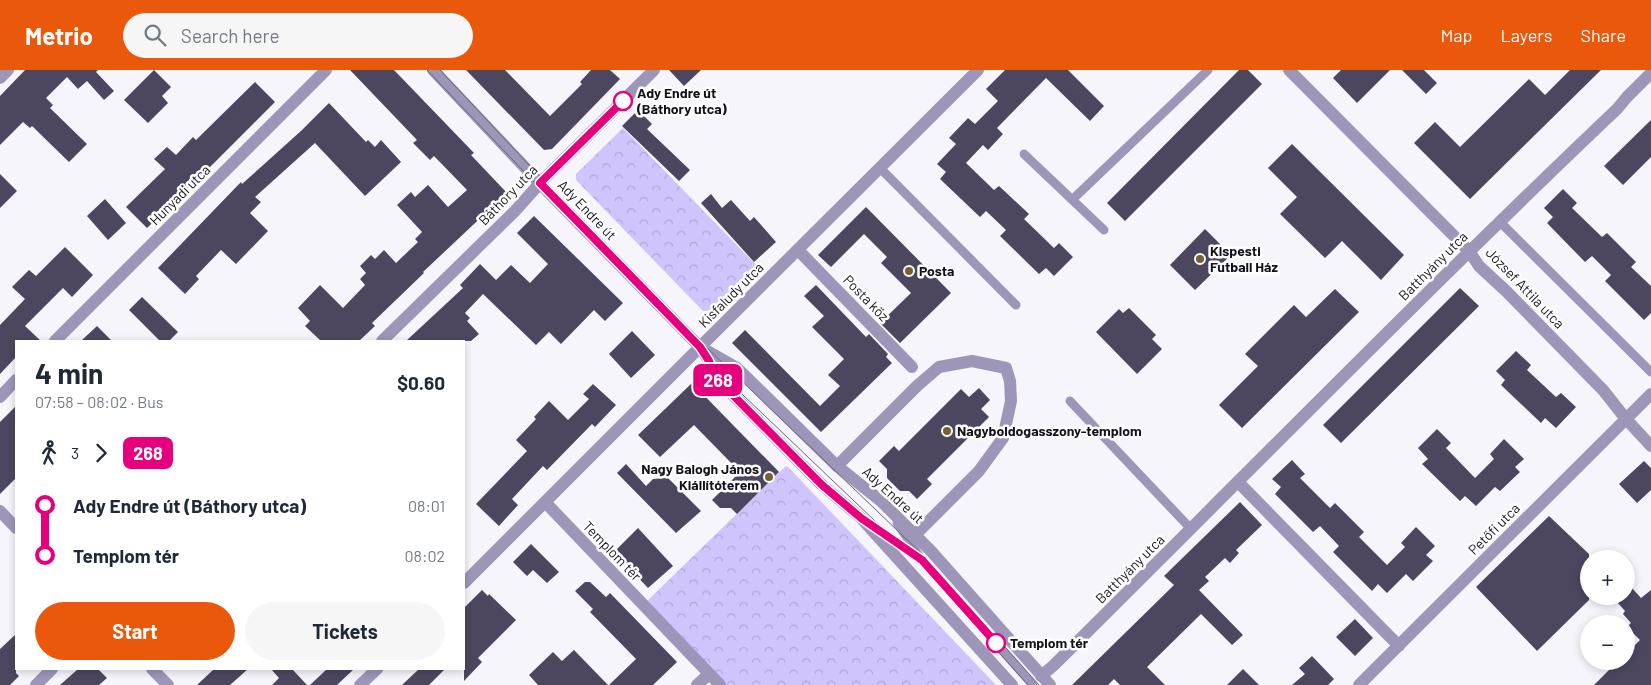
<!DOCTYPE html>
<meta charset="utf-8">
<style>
:root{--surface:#fff;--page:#f6f6f7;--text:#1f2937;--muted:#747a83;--accent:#ea580c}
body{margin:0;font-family:Barlow,sans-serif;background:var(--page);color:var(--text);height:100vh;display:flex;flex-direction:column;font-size:19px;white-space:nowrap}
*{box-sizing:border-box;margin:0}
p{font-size:16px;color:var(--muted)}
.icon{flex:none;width:28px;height:28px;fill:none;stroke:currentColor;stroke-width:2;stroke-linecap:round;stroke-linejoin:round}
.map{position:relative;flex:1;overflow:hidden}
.details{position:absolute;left:15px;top:270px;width:450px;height:330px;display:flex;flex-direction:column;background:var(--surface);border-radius:0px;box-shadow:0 2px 8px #0003}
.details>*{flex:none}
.badge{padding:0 10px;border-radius:8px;font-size:18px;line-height:32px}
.tools{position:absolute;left:1580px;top:480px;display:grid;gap:10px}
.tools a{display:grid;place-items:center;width:55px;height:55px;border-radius:50%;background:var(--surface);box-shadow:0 2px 8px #0003;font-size:25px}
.map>.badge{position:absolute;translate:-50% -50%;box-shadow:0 0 0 2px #fff}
.legs{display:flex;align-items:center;gap:8px;height:55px;padding:0 20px;font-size:16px}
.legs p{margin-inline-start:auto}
.head{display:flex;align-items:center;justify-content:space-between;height:85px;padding:0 20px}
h1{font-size:28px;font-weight:700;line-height:38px}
.action{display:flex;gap:10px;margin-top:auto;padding:10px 20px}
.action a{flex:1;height:58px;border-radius:30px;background:var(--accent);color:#fff;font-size:20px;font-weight:700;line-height:58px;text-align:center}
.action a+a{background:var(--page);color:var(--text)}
ul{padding:0 20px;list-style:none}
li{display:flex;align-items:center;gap:18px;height:50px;font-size:19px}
li i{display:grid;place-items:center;width:8px;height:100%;margin:0 6px;background:currentColor}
li i::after{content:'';width:12px;height:12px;margin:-6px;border:4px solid;border-radius:50%;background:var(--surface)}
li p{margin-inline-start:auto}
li:first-child i{background:linear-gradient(#0000 50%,currentColor 0)}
li:last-child i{background:linear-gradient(currentColor 50%,#0000 0)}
header{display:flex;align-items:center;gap:30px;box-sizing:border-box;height:70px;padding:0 25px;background:var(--accent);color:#fff}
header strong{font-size:24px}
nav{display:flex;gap:28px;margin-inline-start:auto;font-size:18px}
.search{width:350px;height:45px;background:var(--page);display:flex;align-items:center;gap:12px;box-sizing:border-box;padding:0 18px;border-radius:28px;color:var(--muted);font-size:19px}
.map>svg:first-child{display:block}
.park{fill:url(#park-crowns)}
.building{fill:#4c475f}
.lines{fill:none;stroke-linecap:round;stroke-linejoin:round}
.service{stroke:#9d96b8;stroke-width:9}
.pedestrian{stroke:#9d96b8;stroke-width:12}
.minor{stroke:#9d96b8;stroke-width:12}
.tertiary{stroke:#9d96b8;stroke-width:12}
.tram{stroke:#6a6871;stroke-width:1}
.line-1-casing{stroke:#fff;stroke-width:11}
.line-1{stroke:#e6007e;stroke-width:8}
.stop-1-dot{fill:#fff;stroke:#e6007e;stroke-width:2.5}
.poi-dot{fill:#776130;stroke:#fff;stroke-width:2}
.labels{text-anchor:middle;stroke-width:5;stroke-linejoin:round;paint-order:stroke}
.stop-label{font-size:14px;font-weight:bold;fill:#13111b;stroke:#fff;text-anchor:start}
.street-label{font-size:14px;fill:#13111b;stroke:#fff}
.poi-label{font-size:14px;font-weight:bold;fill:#13111b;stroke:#fff;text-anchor:start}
</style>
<header>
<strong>Metrio</strong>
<div class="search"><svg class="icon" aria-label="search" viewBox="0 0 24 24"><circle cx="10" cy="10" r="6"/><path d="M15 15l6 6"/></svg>Search here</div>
<nav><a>Map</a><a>Layers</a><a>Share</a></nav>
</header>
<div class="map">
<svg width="1651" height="615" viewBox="0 0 1651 615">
<defs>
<pattern id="park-crowns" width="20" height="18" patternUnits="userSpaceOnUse" patternTransform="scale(1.25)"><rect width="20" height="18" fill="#cfc4fb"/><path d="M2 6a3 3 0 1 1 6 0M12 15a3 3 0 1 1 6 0" fill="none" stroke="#b1a7d7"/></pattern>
</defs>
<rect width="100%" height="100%" fill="#f6f5fb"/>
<!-- park -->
<path class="park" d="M623,58l134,138 -45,44 -9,1 -127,-131v-6z
M786,396l3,2 207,217h-276l-77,-80z"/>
<!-- building -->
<path class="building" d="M25,0h73l-2,2 18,19 -10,9 -17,-19 -9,8 -11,-12 -21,21 7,7 -3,3 37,36 -18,18 -37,-36 -2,2 -7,-6 -23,23v-49z
M154,0l17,17 -9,9 6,7 -20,20 -24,-23z
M350,0h44l80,83 -3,2 36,38 -84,79 1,1 -52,50 3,3 -16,15h-38l-16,-15 5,-5 -12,-13 22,-23 23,23 22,-23 -5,-6 6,-6 -6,-7 11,-11 4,4 9,-9 12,13 22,-21 -3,-3 7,-7 -25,-27 14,-13 4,5 13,-12 20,22 19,-17 -33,-34 -4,4 -17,-17 4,-3z
M466,0h39l45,46 32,-32 -2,-2 11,-12h19l10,9 -68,70 -8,1z
M669,0h32l-17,16z
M1005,0h63l36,36 -14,15 -44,-43 -49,50 6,6 -15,16 -5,-5 -17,18 28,27 5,-4 30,28 -5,5 30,29 5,-5 14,14 -19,19 -8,-8 -7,6 -39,-38 6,-6 -20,-19 -6,6 -40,-38 6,-7 -9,-8 19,-20 -7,-6 19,-20 7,6 23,-23 -12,-12z
M1239,0h9l14,14 -137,137 -18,-18z
M1341,0h49l-33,33 -24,-25z
M1402,0h22l13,13 -11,11z
M1570,0h31l-131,129 -56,-56 21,-21 25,25 69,-68 16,16z
M255,12l20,20 -98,98v-1l-30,29 -21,-21 39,-38 -11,-10 13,-12 9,8 17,-18 3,3z
M329,33l37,39 2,-2 7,7 6,-7 20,22 -36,34 -50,-53 -60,54 6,5 -11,11 18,18 -32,33 -15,-14 -25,26 3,3 -14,15 -27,-26 83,-86 1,2 60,-54z
M638,40l14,14 -5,5 43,41 -11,11 -57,-55z
M1651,50v37l-28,28 -19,-19z
M1292,74l112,111 -23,25 -39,-39 -17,17 -45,-44 17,-17 -29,-29z
M0,104l17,17 -17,17z
M1563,119l14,14 -5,5 30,29 5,-4 29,29 -5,5 20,19v27l-7,7 -39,-39 6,-6 -19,-19 -7,6 -38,-39 6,-6 -9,-9z
M711,124l11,14 9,-8 19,21 4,-4 22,25 -22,20 -53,-59z
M105,129l21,24 -18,17 -21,-24z
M866,137l85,86 -51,50 -20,-20 31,-30 -30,-30 6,-6 -23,-23 -33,33 -13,-12z
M534,146l89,87 -18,18 -11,-11 -33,34 -12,-12 -13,13 -53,-51 -18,19 5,5 -3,3 12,13 -8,7h-65l57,-53 -3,-3 20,-21 16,16 15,-15 19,18 18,-19 -31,-31z
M1205,159l26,26 -36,35 -25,-25z
M65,177l28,28 -21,22 -9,-9 -38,38 16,15h-25v16l-16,17v-49l25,-26 -13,-12 17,-17 7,6z
M816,215l50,52 3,-3 19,20 -2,3 6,6 -71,69 -89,-89 13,-13 75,76 20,-20 -12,-11 16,-16 -32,-32 12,-11 -20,-20z
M1460,218l19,18 -138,137 -18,-18z
M1335,219l24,23 -117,116 -23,-23 39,-39 -13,-12 49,-49 12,12z
M142,227l36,35 -9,9h-9l-31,-31z
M1129,238l27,27 -4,4 10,10 -25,25 -41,-42 23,-23 4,4z
M97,256l15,15h-31z
M632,261l23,24 -24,23 -22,-24z
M1516,281l15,14 -4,5 29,27 5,-4 15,14 -20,21 -11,-10 -4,5 -40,-38 4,-5 -9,-9z
M692,313l87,89 -42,42 -6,-6h-11l-8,-8 28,-28 -46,-47 -34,32 -22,-22z
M593,314l23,21 -21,22 -3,-3 -45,46 -4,-4 -31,33 6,6 -19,21 -23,-22 51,-53 -11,-11 20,-21 -2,-2 15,-16 19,19 21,-21 -6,-5z
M979,318l11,12 -9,9 8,8 -62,62 5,5 -15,15 -8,-8h-9l-13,-13v-9l-8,-8 15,-15 5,5 62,-62 8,8z
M16,336v72l-16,16v-72z
M1437,359l14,14 -5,5 29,30 19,-19 -4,-5 14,-15 20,20 -9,8 5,5 -20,19 -5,-4 -19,19 -11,-10 -5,5 -38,-37 6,-5 -10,-11z
M1292,390l13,14 -5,4 30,30 5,-5 29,29 -5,5 28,28 18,-18 -4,-4 15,-16 19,19 -9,9 7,6 -20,20 -7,-7 -19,19 -9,-9 -6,7 -39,-39 6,-6 -19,-20 -7,6 -38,-38 6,-7 -9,-8z
M1644,391l7,7v22l-14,13 -18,-19z
M626,394l20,22 7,-7 15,-1 33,33 -25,22 -59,-60z
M1240,432l22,23 -26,25 3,3 -9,10 -5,-5 -20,19 4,4 -10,9 44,45 -11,10 -31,-31 -54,53 18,18h-45l-6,-6 -6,6h-36l102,-100 -10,-9z
M1549,446l40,38v46l-52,51 -61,-64z
M638,458l35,38 -25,22 -34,-36z
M531,474l28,28 -12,11 -14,-13 -6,6 -14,-14z
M585,512h5l16,15 4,-4 67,69 -24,23h-44l27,-26 -46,-47 3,-3 -18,-18z
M1632,518l9,10 10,-8v95h-57l24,-24h8v-7l14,-14 -13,-13 4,-4 -8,-9 2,-3 -8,-9 6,-6h3v-2z
M482,520l6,6 1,-2 27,26 -38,38 4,4 -18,19v-73z
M1355,549l18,19 -18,18 -19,-19z
M16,564v39l3,3 -9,9h-10v-36z
M574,580l34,35h-70l-9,-10 24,-23 9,9z
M1312,586l22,23 -6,6h-36l13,-11 -6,-6z
M78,599h20l9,9 -8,7h-39z
M214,599h34l-18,16h-33z
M271,599h21l15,16h-35l7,-7z
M327,599h27l-17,16h-27z
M419,599h26l-16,16h-27z
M1243,599l16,16h-32z"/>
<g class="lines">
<!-- service -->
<path class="service" d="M1024,84l80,76
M880,98l136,137
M1073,129l135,-129
M1499,151l152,151
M1070,331l121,128
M897,453l25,37 111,125
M875,458l43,29"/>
<!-- pedestrian -->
<path class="pedestrian" d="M837,396l80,-80 22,-19 33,-6 34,7 4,13 1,20 -8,37 -24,33 -64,64"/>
<!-- minor -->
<path class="minor" d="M1289,0l180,181 10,15 28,26 96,98 23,29 25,27
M0,8l8,-8
M798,180l114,117
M382,271l133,-130 25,-28
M1238,412l161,164
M545,432l175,183
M0,441l16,17
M464,513l236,-236
M152,599l16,16
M1041,606l12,-10c188,-186 372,-375 564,-557l10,-12 24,-24
M36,615l16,-16
M360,615l17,-16
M697,615l12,-11
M1359,615l292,-291"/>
<!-- tertiary -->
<path class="tertiary" d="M433,0l119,126 148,151 9,14 8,18 105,106 39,33 151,167
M540,113l114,-113
M55,271l271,-271
M700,277l278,-277
M702,278l35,20 100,98 44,35 50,50 119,134
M0,327l16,-17"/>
<!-- tram -->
<path class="tram" d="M427,0l123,129 171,175 198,189 109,122
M440,0l103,110 160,164 222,213 114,128"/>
</g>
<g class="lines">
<!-- line-1 casing -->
<g class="line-1-casing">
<path id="line-1" d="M623,31l-83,82 160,164 9,14 8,18 105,106 39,33 61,42 74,83"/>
</g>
<!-- line-1 -->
<use href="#line-1" class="line-1"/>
</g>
<!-- markers -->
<g class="stop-1-dot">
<circle cx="623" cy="31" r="9"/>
<circle cx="996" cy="573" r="9"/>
</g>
<g class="poi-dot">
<circle cx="1200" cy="189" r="5"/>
<circle cx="909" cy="201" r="5"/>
<circle cx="947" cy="361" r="5"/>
<circle cx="769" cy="407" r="5"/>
</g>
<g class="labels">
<!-- stop labels -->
<g class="stop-label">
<text x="637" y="28">Ady Endre út<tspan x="637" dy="16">(Báthory utca)</tspan></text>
<text x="1010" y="578">Templom tér</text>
</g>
<!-- street labels -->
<g class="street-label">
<text transform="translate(180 125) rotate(-45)" y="5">Hunyadi utca</text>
<text transform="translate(508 125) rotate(-46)" y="5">Báthory utca</text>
<text transform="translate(587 140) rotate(46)" y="5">Ady Endre út</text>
<text transform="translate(1433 196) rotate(-45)" y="5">Batthyány utca</text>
<text transform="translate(1525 218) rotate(46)" y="5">József Attila utca</text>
<text transform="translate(731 225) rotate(-45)" y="5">Kisfaludy utca</text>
<text transform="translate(866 228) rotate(46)" y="5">Posta köz</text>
<text transform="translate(893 425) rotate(42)" y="5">Ady Endre út</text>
<text transform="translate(1494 459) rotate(-45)" y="5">Petőfi utca</text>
<text transform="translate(612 481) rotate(46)" y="5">Templom tér</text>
<text transform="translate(1130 499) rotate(-45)" y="5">Batthyány utca</text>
</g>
<!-- poi labels -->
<g class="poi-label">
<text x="1210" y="186">Kispesti<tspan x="1210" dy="16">Futball Ház</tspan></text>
<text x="919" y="206">Posta</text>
<text x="957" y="366">Nagyboldogasszony-templom</text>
<text x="759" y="404" text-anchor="end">Nagy Balogh János<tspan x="759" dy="16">Kiállítóterem</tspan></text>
</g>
</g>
</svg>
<div class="tools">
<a>+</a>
<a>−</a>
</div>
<b class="badge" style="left:718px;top:310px;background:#e6007e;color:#fff">268</b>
<section class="details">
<div class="head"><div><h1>4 min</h1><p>07:58 – 08:02 · Bus</p></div><b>$0.60</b></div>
<div class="legs"><svg class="icon" aria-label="walk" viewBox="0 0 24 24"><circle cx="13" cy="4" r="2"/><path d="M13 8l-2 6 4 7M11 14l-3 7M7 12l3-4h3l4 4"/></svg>3<svg class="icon" aria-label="forward" viewBox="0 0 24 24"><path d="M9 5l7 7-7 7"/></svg><b class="badge" style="background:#e6007e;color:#fff">268</b></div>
<ul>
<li><i style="color:#e6007e"></i><b>Ady Endre út (Báthory utca)</b><p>08:01</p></li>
<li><i style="color:#e6007e"></i><b>Templom tér</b><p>08:02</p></li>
</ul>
<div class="action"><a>Start</a><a>Tickets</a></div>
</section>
</div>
